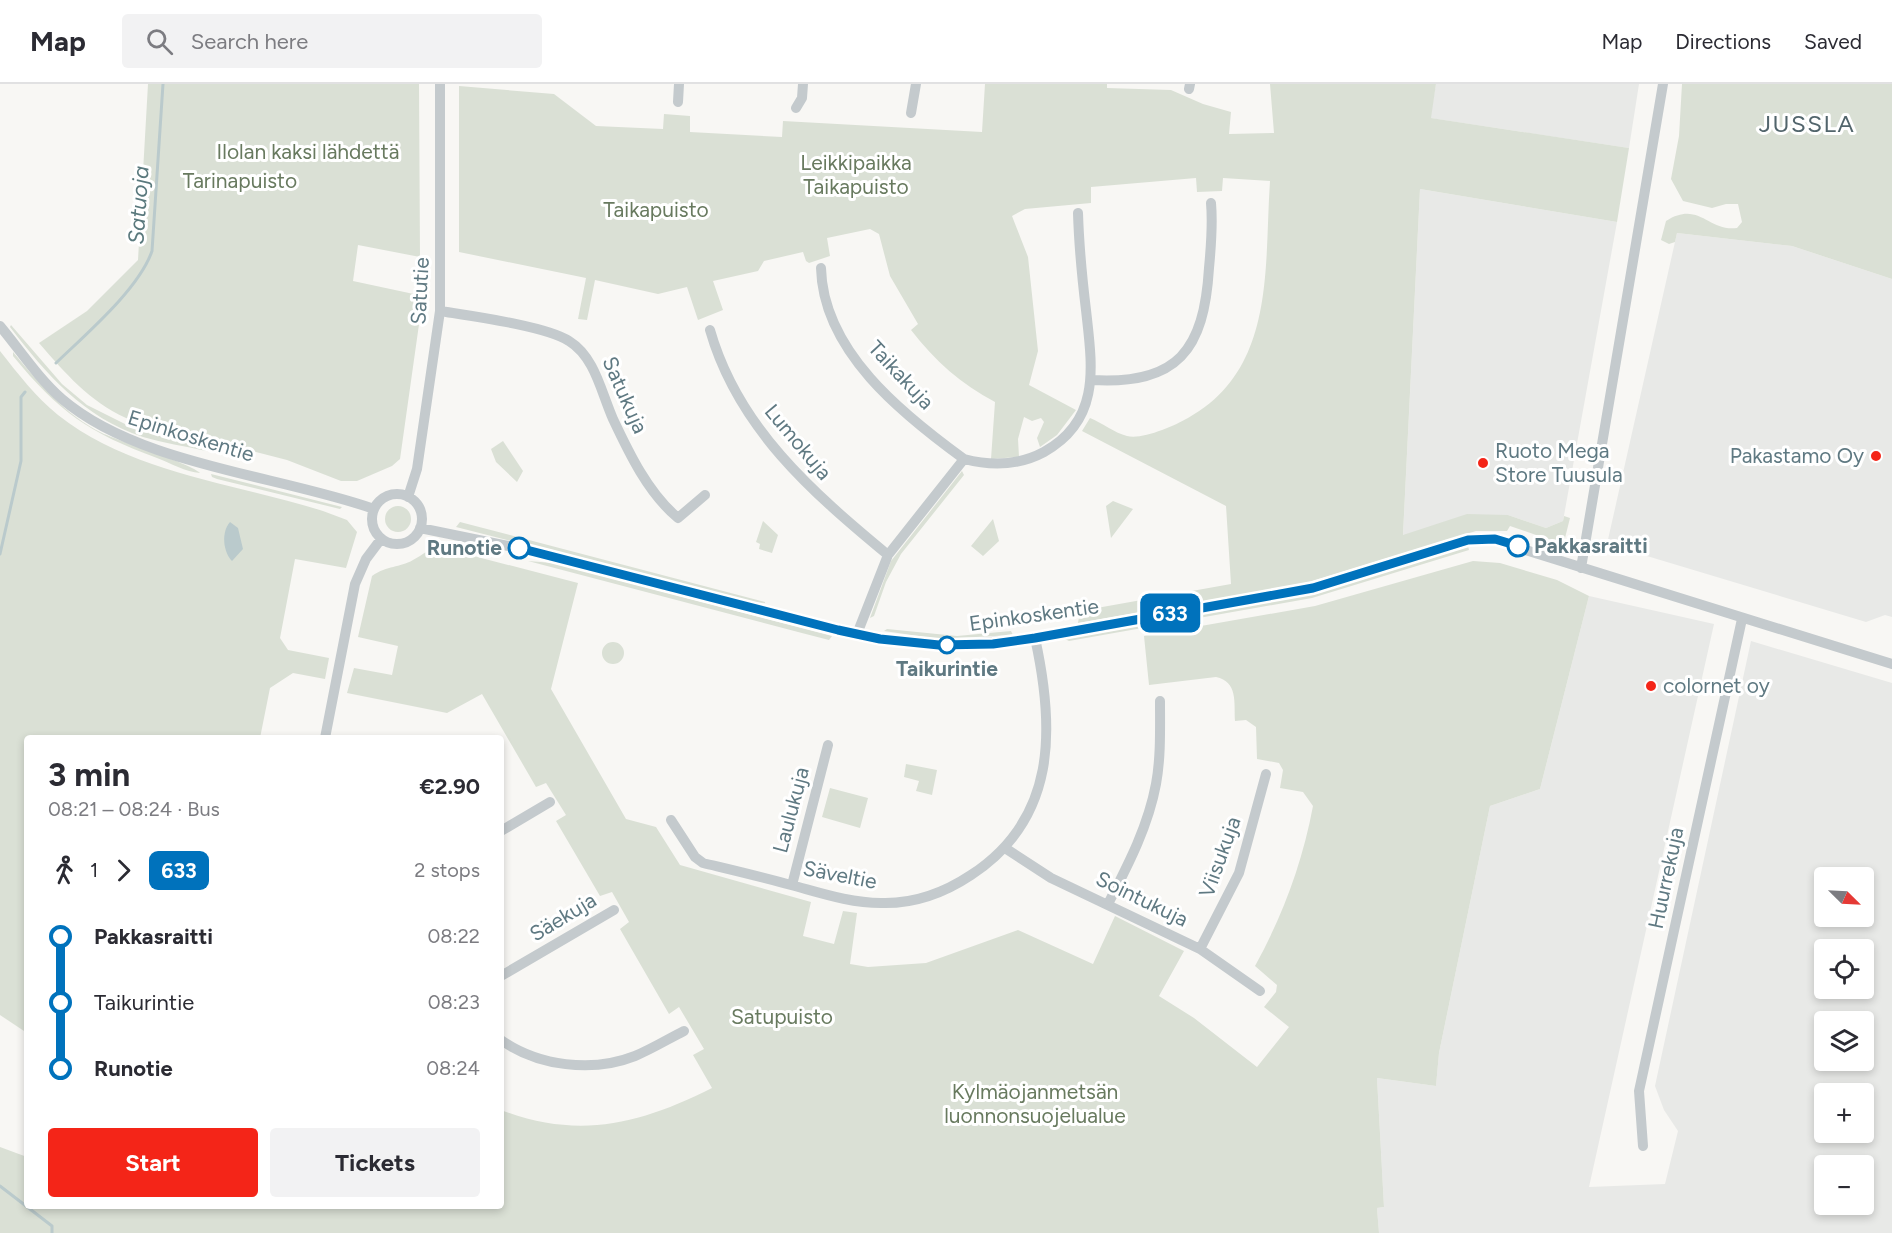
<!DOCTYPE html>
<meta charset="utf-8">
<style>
:root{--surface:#fff;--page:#f2f2f3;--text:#2b2b33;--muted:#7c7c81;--line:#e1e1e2;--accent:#f42518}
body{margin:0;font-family:Figtree,sans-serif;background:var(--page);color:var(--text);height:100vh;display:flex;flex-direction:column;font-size:22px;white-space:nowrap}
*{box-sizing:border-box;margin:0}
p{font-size:20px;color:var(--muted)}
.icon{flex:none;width:33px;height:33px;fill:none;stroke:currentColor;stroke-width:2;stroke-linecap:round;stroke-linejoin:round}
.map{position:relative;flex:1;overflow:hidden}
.sheet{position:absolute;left:24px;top:651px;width:480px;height:474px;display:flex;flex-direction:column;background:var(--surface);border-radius:6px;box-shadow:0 3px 9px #0003}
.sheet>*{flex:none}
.badge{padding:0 12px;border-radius:9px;font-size:21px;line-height:39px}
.needle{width:39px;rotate:114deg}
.fabs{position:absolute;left:1814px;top:783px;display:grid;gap:12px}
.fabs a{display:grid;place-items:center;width:60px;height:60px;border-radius:6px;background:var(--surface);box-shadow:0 3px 9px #0003;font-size:30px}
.map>.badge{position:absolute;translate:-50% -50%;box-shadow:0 0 0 3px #fff}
.legs{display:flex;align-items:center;gap:9px;height:66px;padding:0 24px;font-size:20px}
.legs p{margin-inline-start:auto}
.overview{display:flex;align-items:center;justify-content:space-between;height:102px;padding:0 24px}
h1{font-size:33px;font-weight:700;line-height:45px}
.cta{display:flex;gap:12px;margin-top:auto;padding:12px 24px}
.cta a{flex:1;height:69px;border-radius:6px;background:var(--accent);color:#fff;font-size:24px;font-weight:700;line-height:69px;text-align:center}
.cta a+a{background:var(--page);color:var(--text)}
ul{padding:0 24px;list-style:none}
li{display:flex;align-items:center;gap:21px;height:66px;font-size:22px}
li i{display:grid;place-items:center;width:9px;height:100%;margin:0 8px;background:currentColor}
li i::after{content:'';width:15px;height:15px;margin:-8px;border:4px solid;border-radius:50%;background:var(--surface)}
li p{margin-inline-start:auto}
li:first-child i{background:linear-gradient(#0000 50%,currentColor 0)}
li:last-child i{background:linear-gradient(currentColor 50%,#0000 0)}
header{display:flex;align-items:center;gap:36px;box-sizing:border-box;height:84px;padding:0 30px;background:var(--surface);border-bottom:2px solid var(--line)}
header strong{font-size:28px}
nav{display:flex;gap:33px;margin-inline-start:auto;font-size:21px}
.search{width:420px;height:54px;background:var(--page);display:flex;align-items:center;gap:15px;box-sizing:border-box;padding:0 21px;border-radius:6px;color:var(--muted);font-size:22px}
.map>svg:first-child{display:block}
.built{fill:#e8e9e7;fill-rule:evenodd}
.green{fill:#dae0d5}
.water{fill:#bacacc}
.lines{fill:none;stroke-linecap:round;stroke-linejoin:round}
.stream{stroke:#bacacc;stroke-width:3}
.minor{stroke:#c4cacd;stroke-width:10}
.line-1-casing{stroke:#fff;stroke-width:14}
.line-1{stroke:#0072bc;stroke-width:9}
.poi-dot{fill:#f42518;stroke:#fff;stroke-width:2}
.stop-1-dot{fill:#fff;stroke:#0072bc;stroke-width:3}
.labels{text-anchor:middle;stroke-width:6;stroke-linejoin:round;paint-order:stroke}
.park-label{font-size:21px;fill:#687a5f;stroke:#fff}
.street-label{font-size:21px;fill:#5f7982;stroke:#fff}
.poi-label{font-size:21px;fill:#5f7982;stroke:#fff;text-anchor:start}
.stop-label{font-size:21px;font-weight:bold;fill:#5f7982;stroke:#fff;text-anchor:start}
.water-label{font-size:22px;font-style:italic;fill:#5a797d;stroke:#fff}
.quarter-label{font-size:24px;letter-spacing:1.5px;fill:#52656c;stroke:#fff}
</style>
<header>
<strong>Map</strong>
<div class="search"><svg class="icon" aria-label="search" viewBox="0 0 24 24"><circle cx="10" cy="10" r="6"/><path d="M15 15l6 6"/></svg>Search here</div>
<nav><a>Map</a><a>Directions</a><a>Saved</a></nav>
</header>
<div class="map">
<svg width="1892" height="1149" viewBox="0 0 1892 1149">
<rect width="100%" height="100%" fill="#f8f7f4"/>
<!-- built -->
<path class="built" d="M1436,0h203l-10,64 -199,-30z
M1420,105l197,33 -54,299 -17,7 -38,-13 -105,21z
M1677,149l115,13 100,33v338l-7,-2 -19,7 -259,-78z
M1589,512l125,28 -125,563 76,-3 13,-53 -14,-21 -9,-24 96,-445 141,42v550h-513l-2,-25 7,-1 -7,-129 59,8 3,-33 51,-247 50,-17zM1824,794h39v38h-39zM1824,866h39v38h-39zM1824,938h39v38h-39zM1824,1010h39v38h-39zM1824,1082h39v38h-39z"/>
<!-- green -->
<path class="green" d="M148,0h271l1,173 -62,-12 -5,36 70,15 -23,163 -8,7 -35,15h-16l-54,-21 -161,-42c-37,-17 -60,-44 -87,-75l48,-32 51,-51z
M985,0h122v4l64,2 32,14 28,8 -2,22 45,-1 -4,-49h166l-5,34 198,30 -12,74 -197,-33 -17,346 64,-21 41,1 38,13 17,-7 1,-5 6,2 -6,24h-8l-46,-16 -3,5h-31l-173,53 -225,39 2,-12 151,-27 -5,-78 -144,-75 8,-13c12,5 25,15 37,18 15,4 47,-10 61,-18 88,-49 76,-150 82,-237l-47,-3 -1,13 -25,1 -1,-14 -105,9v16l-66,6 -13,7 16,41 10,94 -9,34 47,25 -19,25 -17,12 -3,-9 7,-16 -3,-4 -9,3 -8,-4 -6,22 1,18 -28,2 4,-57c-34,-18 -60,-41 -84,-72l7,-6 -28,-48 -11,-42 -9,-5 -43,9 3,18 -21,7 -3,-2 -3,-9 -39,9 -6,10 -45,10 10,29 -25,10 -11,-33 -29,7 -63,-14 -8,40 -9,-1 8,-41 -127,-26v-166l95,8 42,32 67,3 1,-15 26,2v16l92,5 1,-16 199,11z
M1682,0h210v195l-100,-33 -115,-13 -2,9 -6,2 -8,-4 5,-19c33,-21 42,11 71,7l5,-6 -4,-18h-12l-14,4 -29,-7 -12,-22 8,-43z
M11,241l51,59 25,21 52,26 67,15v5c-21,-5 -43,-8 -63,-14 -60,-20 -96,-62 -133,-110z
M0,267c18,23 36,46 58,64 75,59 177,68 265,96l24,9 10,12 -11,36 -51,-9 -15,79 8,12 41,8 -4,21 -32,-6 -23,15 -10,50h-233v295l-27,-18z
M13,268c26,31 52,63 89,81 19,9 90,31 98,40 -14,-1 -30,-10 -43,-15 -68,-25 -98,-46 -144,-102z
M503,357l20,30 -6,11 -21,-20 -5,-13z
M962,387l2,4 -63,79 -15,28 -12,34 -4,2 21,-57z
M211,390l131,33 -2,2 -123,-30 -5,-2z
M1113,417l20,8 -22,29 -5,-32z
M385 435a13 13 0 1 1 26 0a13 13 0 1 1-26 0Z
M993,435l6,22 -16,15 -12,-10z
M763,437l15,14 -6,18 -13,-4 1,-5 -4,-2z
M460,438l305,80v1l-20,-2 -289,-74z
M1468,462l1,4 -157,48 -243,43 -4,-2 243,-44z
M439,463l139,36 -27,106 75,130 30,8 24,38 131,37 -8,34 31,8 9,-33 14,2 -7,51 18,3 58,-4 92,-33 75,34 22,-48 69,35 -25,45 35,22 63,49 32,-40 -25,-20 12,-15 1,-7 -22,-19c28,-51 47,-102 58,-160l-10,-14 -23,-4 3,-18 -4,-7 -22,-4 -1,-32 -10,-7 -11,1c-1,-19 3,-39 -19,-44l-67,8 -5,-49 171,-30 158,-45 27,2 57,17 32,16 -49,193 -50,17 -51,247 -3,33 -59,-8 7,129 -7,1 2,25h-1379v-86l27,10v49h474v-96c78,30 139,14 211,-22l-19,-33 11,-6 -25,-42 -10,7 -49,-85 9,-7 -17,-30 -12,4 -44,-75 10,-6 -20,-32 -10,4 -54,-93 -35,19 -100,-20 7,-25 38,7 6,-29 -40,-9 14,-61c16,-11 27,-8 41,-16 10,-5 14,-11 26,-13z
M528,477l25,2 279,73 -3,4 -31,-8z
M887,545l70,7 54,-5 2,4 -74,4 -55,-8z
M602 569a11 11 0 1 1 22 0a11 11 0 1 1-22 0Z
M906,680l31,6 -5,25 -16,-4 3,-10 -15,-4z
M830,704l38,10 -8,30 -38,-11z"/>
<!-- water -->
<path class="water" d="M230,438l8,6 5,21 -11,12c-9,-9 -11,-29 -2,-39z"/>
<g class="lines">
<!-- stream -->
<path class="stream" d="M56,279c30,-29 83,-74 96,-112l11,-167
M0,470l21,-93v-64l4,-5
M0,1102l52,40v7"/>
<!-- minor -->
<path class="minor" d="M1189,5l1,-5
M678,18l1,-18
M796,24l6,-10 1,-14
M911,29l5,-29
M821,184c2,83 81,146 143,191
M440,227c31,5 106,15 129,30 26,16 32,51 44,78 16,34 35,74 65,99l27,-23
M0,242c20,24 38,52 62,73 77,66 216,76 312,110
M710,246c28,98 102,162 178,225
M1092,296c86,5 112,-30 117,-112 2,-21 4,-43 2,-65
M372 435a25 25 0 1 1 50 0a25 25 0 1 1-50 0Z
M408,413l9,-28 23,-158v-227
M420,444l118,24 300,78 42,9 67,7 88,-8 278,-50 155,-48 19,-2 405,126
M1581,484l82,-484
M857,550l31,-79 76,-96c27,7 54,7 80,-7 58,-32 48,-87 42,-142 -4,-33 -7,-64 -8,-97
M325,654l30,-154 11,-25 15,-20
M671,736l24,37 8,6c29,7 59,14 88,22 30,8 59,18 90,18 32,1 63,-10 90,-28 86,-56 84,-146 64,-237
M501,747l49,-29
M1005,764l46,30 149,71 60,42
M792,801l36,-140
M1108,820c20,-39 40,-77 48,-120 5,-27 4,-56 4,-83
M1200,865l39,-76 27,-99
M501,892l113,-66
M501,956c37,26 91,33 134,16 17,-7 33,-17 49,-25
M1643,1062l-4,-55 103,-472"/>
</g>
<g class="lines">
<!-- line-1 casing -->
<g class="line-1-casing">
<path id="line-1" d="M519,464l319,82 42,9 59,6 54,-1 42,-6 278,-50 155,-48 27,-1 23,7"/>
</g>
<!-- line-1 -->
<use href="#line-1" class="line-1"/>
</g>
<!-- markers -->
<g class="poi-dot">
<circle cx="1876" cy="372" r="6"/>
<circle cx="1483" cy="379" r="6"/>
<circle cx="1651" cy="602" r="6"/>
</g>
<g class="stop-1-dot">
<circle cx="1518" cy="462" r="10"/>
<circle cx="519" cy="464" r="10"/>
<circle cx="947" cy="561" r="8"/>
</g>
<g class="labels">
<!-- park labels -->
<g class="park-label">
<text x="308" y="75">Ilolan kaksi lähdettä</text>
<text x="856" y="86">Leikkipaikka<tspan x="856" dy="24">Taikapuisto</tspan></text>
<text x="240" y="104">Tarinapuisto</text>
<text x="656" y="133">Taikapuisto</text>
<text x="782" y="940">Satupuisto</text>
<text x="1035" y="1015">Kylmäojanmetsän<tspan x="1035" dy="24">luonnonsuojelualue</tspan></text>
</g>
<!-- street labels -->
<g class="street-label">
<text transform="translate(420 207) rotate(-87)" y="7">Satutie</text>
<text transform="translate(901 291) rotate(47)" y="7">Taikakuja</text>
<text transform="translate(625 311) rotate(66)" y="7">Satukuja</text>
<text transform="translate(191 352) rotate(17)" y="7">Epinkoskentie</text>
<text transform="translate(798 358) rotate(50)" y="7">Lumokuja</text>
<text transform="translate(1034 531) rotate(-8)" y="7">Epinkoskentie</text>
<text transform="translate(791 726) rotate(-75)" y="7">Laulukuja</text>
<text transform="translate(1220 773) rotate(-70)" y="7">Viisukuja</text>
<text transform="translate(840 791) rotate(11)" y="7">Säveltie</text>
<text transform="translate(1666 794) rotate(-78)" y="7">Huurrekuja</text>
<text transform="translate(1142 815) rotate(26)" y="7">Sointukuja</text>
<text transform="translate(563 833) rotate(-31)" y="7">Säekuja</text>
</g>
<!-- poi labels -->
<g class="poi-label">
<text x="1495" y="374">Ruoto Mega<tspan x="1495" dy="24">Store Tuusula</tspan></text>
<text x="1864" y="379" text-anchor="end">Pakastamo Oy</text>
<text x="1663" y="609">colornet oy</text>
</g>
<!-- stop labels -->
<g class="stop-label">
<text x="1534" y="469">Pakkasraitti</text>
<text x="502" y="471" text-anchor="end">Runotie</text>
<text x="947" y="592" text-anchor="middle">Taikurintie</text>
</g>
<!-- water labels -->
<g class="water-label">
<text transform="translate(138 121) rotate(-86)" y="8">Satuoja</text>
</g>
<!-- quarter labels -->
<g class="quarter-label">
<text x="1807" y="48">JUSSLA</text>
</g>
</g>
</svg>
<div class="fabs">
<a><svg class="needle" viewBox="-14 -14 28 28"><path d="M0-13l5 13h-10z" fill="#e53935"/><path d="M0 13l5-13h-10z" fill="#7c7c81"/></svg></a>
<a><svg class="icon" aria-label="locate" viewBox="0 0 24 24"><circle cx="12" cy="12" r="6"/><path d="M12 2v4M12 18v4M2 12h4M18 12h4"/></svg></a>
<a><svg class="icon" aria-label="layers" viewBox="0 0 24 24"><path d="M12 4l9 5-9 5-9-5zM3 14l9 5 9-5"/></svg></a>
<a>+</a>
<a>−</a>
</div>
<b class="badge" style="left:1170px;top:529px;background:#0072bc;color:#fff">633</b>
<section class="sheet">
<div class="overview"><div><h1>3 min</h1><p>08:21 – 08:24 · Bus</p></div><b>€2.90</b></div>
<div class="legs"><svg class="icon" aria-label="walk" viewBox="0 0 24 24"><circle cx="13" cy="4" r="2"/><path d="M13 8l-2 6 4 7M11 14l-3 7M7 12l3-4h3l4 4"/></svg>1<svg class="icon" aria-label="forward" viewBox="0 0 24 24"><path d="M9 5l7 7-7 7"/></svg><b class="badge" style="background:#0072bc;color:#fff">633</b><p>2 stops</p></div>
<ul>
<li><i style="color:#0072bc"></i><b>Pakkasraitti</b><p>08:22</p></li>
<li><i style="color:#0072bc"></i><span>Taikurintie</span><p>08:23</p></li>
<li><i style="color:#0072bc"></i><b>Runotie</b><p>08:24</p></li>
</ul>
<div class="cta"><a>Start</a><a>Tickets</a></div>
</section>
</div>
